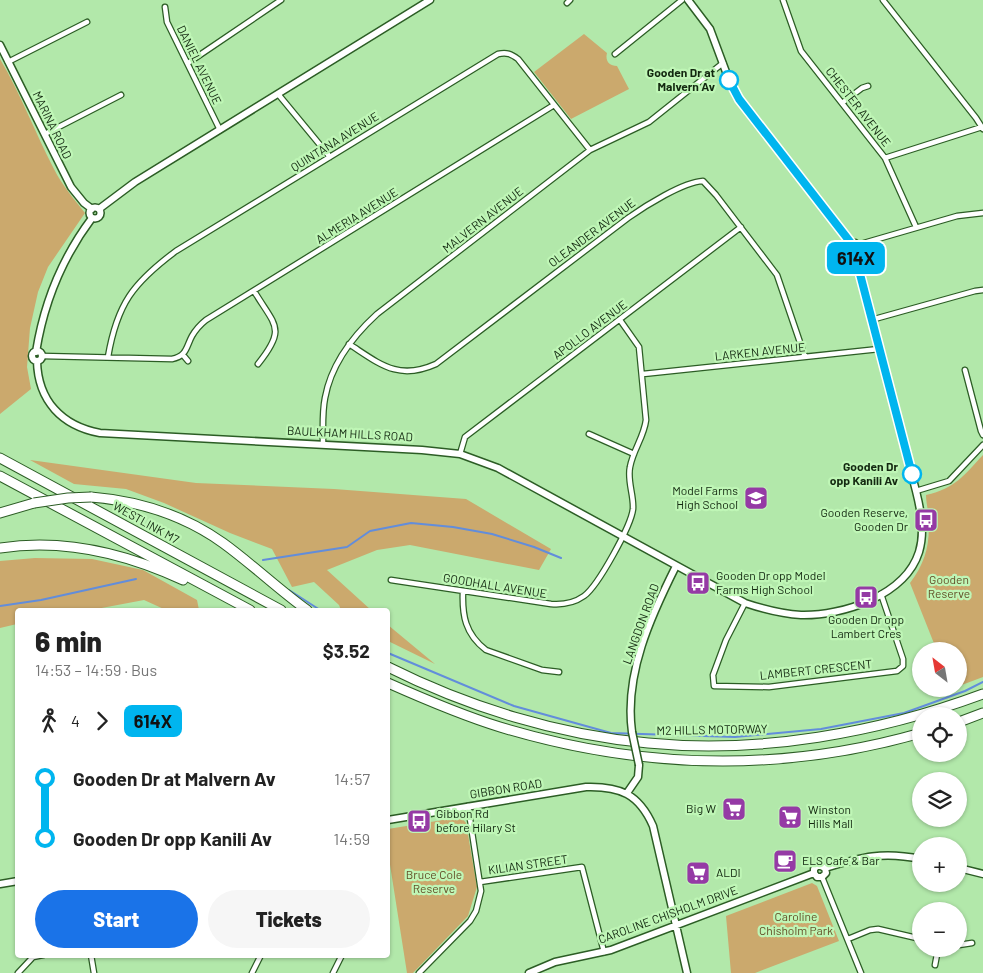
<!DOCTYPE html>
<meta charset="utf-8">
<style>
:root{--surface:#fff;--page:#f6f6f6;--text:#222;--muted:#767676;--accent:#1a73e8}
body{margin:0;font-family:Barlow,sans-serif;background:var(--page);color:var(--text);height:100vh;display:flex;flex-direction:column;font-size:19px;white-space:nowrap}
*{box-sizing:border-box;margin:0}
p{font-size:16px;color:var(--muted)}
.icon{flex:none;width:28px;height:28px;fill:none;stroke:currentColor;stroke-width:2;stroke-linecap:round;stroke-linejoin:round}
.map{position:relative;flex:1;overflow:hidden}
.drawer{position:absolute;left:15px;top:608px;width:375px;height:350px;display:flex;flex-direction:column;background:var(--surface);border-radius:5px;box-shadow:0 1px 4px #0004}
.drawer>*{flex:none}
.badge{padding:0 10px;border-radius:8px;font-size:18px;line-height:32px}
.needle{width:32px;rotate:329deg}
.controls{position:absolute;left:912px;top:642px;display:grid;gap:10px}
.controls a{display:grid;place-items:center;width:55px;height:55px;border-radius:50%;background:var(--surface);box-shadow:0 1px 4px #0004;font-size:25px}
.map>.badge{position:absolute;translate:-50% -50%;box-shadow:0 0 0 2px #fff}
.legs{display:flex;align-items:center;gap:8px;height:55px;padding:0 20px;font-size:16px}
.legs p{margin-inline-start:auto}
.overview{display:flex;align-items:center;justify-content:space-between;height:85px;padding:0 20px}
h1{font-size:28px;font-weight:800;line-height:38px}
.button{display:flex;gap:10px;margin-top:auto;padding:10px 20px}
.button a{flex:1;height:58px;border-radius:30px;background:var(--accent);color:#fff;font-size:20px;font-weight:800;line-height:58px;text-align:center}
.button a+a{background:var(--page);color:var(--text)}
ul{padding:0 20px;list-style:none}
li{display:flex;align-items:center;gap:18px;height:60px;font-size:19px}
li i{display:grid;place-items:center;width:8px;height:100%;margin:0 6px;background:currentColor}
li i::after{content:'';width:12px;height:12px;margin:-6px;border:4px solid;border-radius:50%;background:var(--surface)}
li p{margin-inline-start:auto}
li:first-child i{background:linear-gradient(#0000 50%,currentColor 0)}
li:last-child i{background:linear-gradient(currentColor 50%,#0000 0)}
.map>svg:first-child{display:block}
.green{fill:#cba96d}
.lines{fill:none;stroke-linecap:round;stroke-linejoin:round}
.stream{stroke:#628ddb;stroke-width:2}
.street-casing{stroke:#2c5d25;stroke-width:7}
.secondary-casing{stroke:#2c5d25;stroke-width:9}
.highway-casing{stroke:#2c5d25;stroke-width:11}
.street{stroke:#fff;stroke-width:4.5}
.secondary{stroke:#fff;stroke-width:6}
.highway{stroke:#fff;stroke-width:9}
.secondary-bridge-casing{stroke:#2c5d25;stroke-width:9;stroke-linecap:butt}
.highway-bridge-casing{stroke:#2c5d25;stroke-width:11;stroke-linecap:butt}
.secondary-bridge{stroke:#fff;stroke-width:6}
.highway-bridge{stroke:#fff;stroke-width:9}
.line-1-casing{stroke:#fff;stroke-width:11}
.line-1{stroke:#00b5ef;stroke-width:8}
.stop-1-dot{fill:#fff;stroke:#00b5ef;stroke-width:2.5}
.labels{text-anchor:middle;stroke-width:4.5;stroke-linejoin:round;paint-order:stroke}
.street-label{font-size:12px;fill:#132810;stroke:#bff6b6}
.stop-label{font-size:12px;font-weight:bold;fill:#132810;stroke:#bff6b6;text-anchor:end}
.poi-label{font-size:12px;fill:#132810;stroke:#bff6b6;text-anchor:start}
.park-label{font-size:12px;fill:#644f28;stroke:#bff6b6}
</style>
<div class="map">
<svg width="983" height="973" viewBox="0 0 983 973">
<rect width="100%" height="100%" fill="#b2e8aa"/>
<!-- green -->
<path class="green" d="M584,34l23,19c-2,8 2,13 10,13l12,23 -58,30 -37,-47z
M0,59c21,35 35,74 54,110 8,16 20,30 31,44l-37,54 -10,25 -8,36 -3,39 4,22 -31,25z
M983,455v222l-24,9v-35h-22l-27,-68c16,-21 21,-42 18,-68 0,-7 -2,-13 -2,-20 30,-7 37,-19 57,-40z
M30,460l166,23 138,6 132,10 85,50 -12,21 -129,-25 -33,5 -50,20 44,40h-30l-2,-5 -25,-23 -22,5 -20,-38 -42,-16 -66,-30 -38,-14 -52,-5z
M35,558l57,1 51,11 54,30 2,10h-33l-22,-10 -53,10h-73l-1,14 -17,4v-67z
M388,625l47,39 -47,-23z
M461,817l5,6 11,64 -9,29 -55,57h-6l-19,-121v-23z
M812,883l5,3 22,55 -84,32h-24l-5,-57z"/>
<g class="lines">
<!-- stream -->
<path class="stream" d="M263,560l84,-13 23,-16 41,-8 42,4 39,7 42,13 27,11
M289,590l31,20
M0,606l41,-6 95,-21
M388,653l126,53 97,27 124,4 86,-8 83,-16 61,-22 18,-9"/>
<!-- street casing -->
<g class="street-casing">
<path id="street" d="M783,0l18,51 84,107 31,69
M883,0l93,118 7,11
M567,3l3,-3
M165,7l2,15 53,108
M615,54l67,-54
M8,62l79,-40
M188,63l93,-63
M278,94l52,63
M842,103l20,-15 6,-2
M45,134l76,-39
M885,158l97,-31
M857,245l100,-29 26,-3
M254,291c21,35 33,37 4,73
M871,320l104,-29 8,-1
M349,344c31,20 49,37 87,20l192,-146c17,-12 55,-36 75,-37l13,14 61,80 28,82
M183,355l5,6
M42,356l130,3c15,-3 14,-12 20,-23 4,-7 9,-12 14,-16l348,-215
M108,357c9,-53 25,-74 68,-106l322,-197c9,-2 13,0 20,5l72,91
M965,370l16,61 2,4
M643,374l236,-25
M589,434l45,20
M323,444c0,-15 -1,-31 2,-46 6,-33 28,-62 52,-84l213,-164 59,-28 74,-59
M460,454l5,-17 276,-210
M916,491l33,-10 34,-36
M391,580l160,24c12,1 23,-1 33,-8 14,-10 47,-70 49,-87 1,-14 -6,-28 -3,-42 3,-17 14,-30 16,-47l-7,-73 -19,-27
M463,591c-1,24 2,43 23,59l56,20 17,2
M745,603l-19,37 -13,35 1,11 55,1 128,-16 6,-5v-7l-22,-65
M822,877l39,96
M480,882l102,-15 22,85
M848,939l22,-9 8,-1 43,10
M959,945l13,-2
M91,955l3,18
M935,965l3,-16
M18,973l15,-16 10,-2
M252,973l9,-18
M333,973l9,-18
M419,973l51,-52 6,-10 5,-20 -13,-85"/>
</g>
<!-- secondary casing -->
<g class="secondary-casing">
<path id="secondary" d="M688,0l22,29 19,51 10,19 112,144
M0,45l71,142 13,16 8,6
M89.5 213a5.5 5.5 0 1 1 11 0a5.5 5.5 0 1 1-11 0Z
M99,209l36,-27 295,-182
M851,243h4l2,2v4l-3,2
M32 356a5 5 0 1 1 10 0a5 5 0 1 1-10 0Z
M36,352c8,-50 26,-94 56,-134
M37,361c1,40 25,65 63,72l322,17 38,4 38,14 247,135c18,6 36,11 56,12 41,1 104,-19 118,-63 6,-20 2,-41 -3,-61l-62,-240
M632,732c-8,-58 19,-116 44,-166
M627,793l11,-16 1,-12
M388,820l198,-33c34,-1 53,7 67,39l34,147
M825,868c37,-11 57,-17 96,-9
M959,868l24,6
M814,873l3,4h5l4,-4 -1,-5
M814,873v-4l3,-3h4l4,2
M0,884l18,-3
M529,973l26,-11 56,-12 203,-77"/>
</g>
<!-- highway casing -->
<g class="highway-casing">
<path id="highway" d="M0,458l281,152
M0,476l250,134
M91,497c48,4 93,18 132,46 29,21 55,46 84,67
M0,513l34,-10
M0,548c64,-10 125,5 183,32
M388,667c80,40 170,68 260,76 112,11 230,-10 335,-49
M388,683c36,16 73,32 112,44 139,42 281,46 421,6
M959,722l24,-9"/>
</g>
<!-- street -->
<use href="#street" class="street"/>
<!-- secondary -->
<use href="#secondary" class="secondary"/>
<!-- highway -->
<use href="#highway" class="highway"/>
<!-- secondary-bridge casing -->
<g class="secondary-bridge-casing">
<path id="secondary-bridge" d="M632,732l7,33"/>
</g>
<!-- highway-bridge casing -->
<g class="highway-bridge-casing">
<path id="highway-bridge" d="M34,503l34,-5 23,-1"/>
</g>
<!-- secondary-bridge -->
<use href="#secondary-bridge" class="secondary-bridge"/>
<!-- highway-bridge -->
<use href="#highway-bridge" class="highway-bridge"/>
</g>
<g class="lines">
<!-- line-1 casing -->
<g class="line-1-casing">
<path id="line-1" d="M729,80l10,19 112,144 -2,4 5,4 58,223"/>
</g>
<!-- line-1 -->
<use href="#line-1" class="line-1"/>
</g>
<!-- icons -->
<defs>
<g id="school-square" transform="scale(1.25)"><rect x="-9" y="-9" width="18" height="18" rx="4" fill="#953aa5" stroke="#bff6b6"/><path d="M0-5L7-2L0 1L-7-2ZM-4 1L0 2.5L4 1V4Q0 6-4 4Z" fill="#fff"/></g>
<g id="bus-square" transform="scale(1.25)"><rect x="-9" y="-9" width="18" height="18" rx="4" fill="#953aa5" stroke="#bff6b6"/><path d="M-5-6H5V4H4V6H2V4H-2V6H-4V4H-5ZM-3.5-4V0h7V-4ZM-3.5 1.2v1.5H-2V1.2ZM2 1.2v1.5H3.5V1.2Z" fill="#fff"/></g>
<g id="supermarket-square" transform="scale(1.25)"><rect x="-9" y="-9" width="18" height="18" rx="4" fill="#953aa5" stroke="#bff6b6"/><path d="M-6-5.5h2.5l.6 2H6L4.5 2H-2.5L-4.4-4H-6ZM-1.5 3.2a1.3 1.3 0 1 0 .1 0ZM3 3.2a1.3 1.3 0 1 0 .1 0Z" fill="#fff"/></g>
<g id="cafe-square" transform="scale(1.25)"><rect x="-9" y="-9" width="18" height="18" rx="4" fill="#953aa5" stroke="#bff6b6"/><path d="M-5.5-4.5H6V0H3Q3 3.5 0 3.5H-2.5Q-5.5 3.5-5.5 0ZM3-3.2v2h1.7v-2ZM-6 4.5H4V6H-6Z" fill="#fff"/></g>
</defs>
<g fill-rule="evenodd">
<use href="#school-square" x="756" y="498"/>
<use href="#bus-square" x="926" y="520"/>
<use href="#bus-square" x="698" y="583"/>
<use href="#bus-square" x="866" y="597"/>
<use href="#supermarket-square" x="734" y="809"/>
<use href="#supermarket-square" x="790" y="817"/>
<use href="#bus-square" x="419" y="821"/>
<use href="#cafe-square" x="785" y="861"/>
<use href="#supermarket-square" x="698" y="873"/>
</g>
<!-- markers -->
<g class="stop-1-dot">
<circle cx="729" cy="80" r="9"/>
<circle cx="912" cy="474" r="9"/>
</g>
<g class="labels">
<!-- street labels -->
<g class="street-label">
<text transform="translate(199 65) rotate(64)" y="4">DANIEL AVENUE</text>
<text transform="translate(858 107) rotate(52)" y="4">CHESTER AVENUE</text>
<text transform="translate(52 125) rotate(64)" y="4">MARINA ROAD</text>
<text transform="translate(335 142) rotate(-32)" y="4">QUINTANA AVENUE</text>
<text transform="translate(357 216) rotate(-32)" y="4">ALMERIA AVENUE</text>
<text transform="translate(483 220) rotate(-38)" y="4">MALVERN AVENUE</text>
<text transform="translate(592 233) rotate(-37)" y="4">OLEANDER AVENUE</text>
<text transform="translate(590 330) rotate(-37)" y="4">APOLLO AVENUE</text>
<text transform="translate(760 352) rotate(-6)" y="4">LARKEN AVENUE</text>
<text transform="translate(350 434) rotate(3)" y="4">BAULKHAM HILLS ROAD</text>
<text transform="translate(146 523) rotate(29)" y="4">WESTLINK M7</text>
<text transform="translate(495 586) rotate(9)" y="4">GOODHALL AVENUE</text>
<text transform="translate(641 624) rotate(-70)" y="4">LANGDON ROAD</text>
<text transform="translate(816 670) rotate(-6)" y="4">LAMBERT CRESCENT</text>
<text transform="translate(712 730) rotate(-1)" y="4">M2 HILLS MOTORWAY</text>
<text transform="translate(506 789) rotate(-9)" y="4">GIBBON ROAD</text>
<text transform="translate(528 865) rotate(-8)" y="4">KILIAN STREET</text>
<text transform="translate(668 915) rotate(-20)" y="4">CAROLINE CHISHOLM DRIVE</text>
</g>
<!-- stop labels -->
<g class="stop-label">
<text x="715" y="77">Gooden Dr at<tspan x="715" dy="14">Malvern Av</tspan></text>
<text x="898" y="471">Gooden Dr<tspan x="898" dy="14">opp Kanili Av</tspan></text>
</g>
<!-- poi labels -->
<g class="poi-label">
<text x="738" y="495" text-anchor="end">Model Farms<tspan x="738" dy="14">High School</tspan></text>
<text x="908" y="517" text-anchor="end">Gooden Reserve,<tspan x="908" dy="14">Gooden Dr</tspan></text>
<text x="716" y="580">Gooden Dr opp Model<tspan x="716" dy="14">Farms High School</tspan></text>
<text x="866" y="624" text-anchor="middle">Gooden Dr opp<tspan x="866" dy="14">Lambert Cres</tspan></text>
<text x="716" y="813" text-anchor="end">Big W</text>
<text x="808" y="814">Winston<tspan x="808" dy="14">Hills Mall</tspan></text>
<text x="436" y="818">Gibbon Rd<tspan x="436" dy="14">before Hilary St</tspan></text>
<text x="802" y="865">ELS Cafe &amp; Bar</text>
<text x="716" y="877">ALDI</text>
</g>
<!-- park labels -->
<g class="park-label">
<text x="949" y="584">Gooden<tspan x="949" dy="14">Reserve</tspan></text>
<text x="434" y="879">Bruce Cole<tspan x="434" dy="14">Reserve</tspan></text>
<text x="796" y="921">Caroline<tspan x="796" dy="14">Chisholm Park</tspan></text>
</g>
</g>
</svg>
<div class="controls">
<a><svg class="needle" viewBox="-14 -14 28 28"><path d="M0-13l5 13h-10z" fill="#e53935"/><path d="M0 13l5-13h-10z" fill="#767676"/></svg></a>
<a><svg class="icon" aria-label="locate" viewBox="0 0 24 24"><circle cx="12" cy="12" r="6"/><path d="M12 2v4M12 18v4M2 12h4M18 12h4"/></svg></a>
<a><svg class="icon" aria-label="layers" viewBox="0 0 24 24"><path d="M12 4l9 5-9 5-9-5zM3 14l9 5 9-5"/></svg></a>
<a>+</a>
<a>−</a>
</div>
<b class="badge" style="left:856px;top:258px;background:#00b5ef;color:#111">614X</b>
<section class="drawer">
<div class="overview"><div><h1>6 min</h1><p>14:53 – 14:59 · Bus</p></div><b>$3.52</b></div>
<div class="legs"><svg class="icon" aria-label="walk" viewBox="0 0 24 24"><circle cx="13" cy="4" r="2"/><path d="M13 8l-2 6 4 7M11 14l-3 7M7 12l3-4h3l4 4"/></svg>4<svg class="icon" aria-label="forward" viewBox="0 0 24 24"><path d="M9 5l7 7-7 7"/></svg><b class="badge" style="background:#00b5ef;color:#111">614X</b></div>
<ul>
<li><i style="color:#00b5ef"></i><b>Gooden Dr at Malvern Av</b><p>14:57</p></li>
<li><i style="color:#00b5ef"></i><b>Gooden Dr opp Kanili Av</b><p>14:59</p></li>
</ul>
<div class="button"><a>Start</a><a>Tickets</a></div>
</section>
</div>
